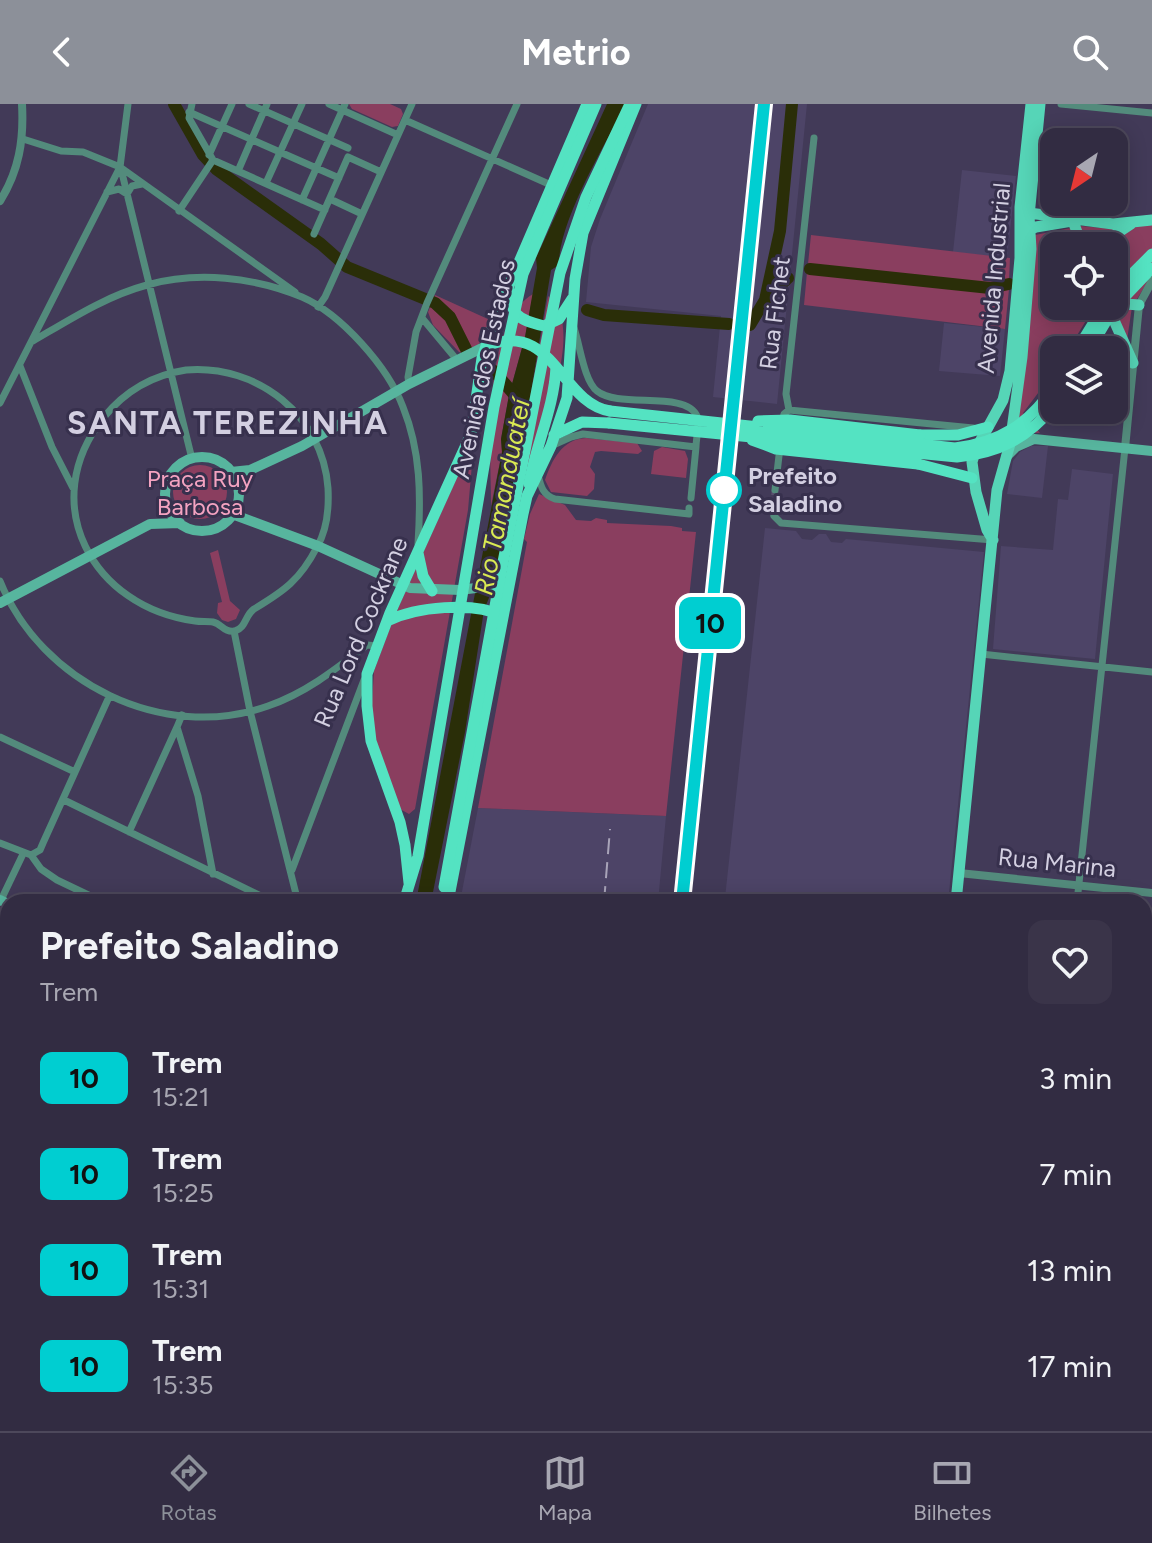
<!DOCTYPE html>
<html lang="pt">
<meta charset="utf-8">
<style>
:root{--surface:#322c42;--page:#3a3449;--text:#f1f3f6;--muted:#a8a7b2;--line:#4d485b;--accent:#8c9099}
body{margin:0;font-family:Figtree,sans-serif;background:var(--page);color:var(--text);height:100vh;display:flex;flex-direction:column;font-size:30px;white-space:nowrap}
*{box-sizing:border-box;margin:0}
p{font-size:26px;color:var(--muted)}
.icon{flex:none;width:44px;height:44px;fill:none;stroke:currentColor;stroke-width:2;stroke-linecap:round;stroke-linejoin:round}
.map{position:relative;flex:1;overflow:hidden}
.drawer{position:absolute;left:0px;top:790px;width:1152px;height:538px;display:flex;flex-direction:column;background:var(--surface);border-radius:24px 24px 0 0;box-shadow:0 4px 20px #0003,0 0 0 2px var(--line)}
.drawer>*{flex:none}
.badge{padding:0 16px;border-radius:12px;font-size:28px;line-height:52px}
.needle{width:52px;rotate:215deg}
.fabs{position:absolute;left:1040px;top:24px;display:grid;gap:16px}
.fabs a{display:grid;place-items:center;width:88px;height:88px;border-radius:16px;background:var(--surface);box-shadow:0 4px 20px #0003,0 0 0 2px var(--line);font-size:40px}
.map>.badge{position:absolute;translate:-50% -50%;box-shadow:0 0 0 4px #fff}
.round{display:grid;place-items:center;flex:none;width:84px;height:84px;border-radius:16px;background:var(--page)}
.head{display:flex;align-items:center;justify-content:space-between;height:136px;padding:0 40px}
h1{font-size:38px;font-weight:700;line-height:60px}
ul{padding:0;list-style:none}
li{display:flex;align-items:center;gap:24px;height:96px;padding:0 40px}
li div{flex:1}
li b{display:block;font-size:30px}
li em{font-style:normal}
li .badge{min-width:88px;font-weight:700;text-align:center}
header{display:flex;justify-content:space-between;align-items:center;height:104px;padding:0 40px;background:var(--accent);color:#fff;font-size:36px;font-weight:700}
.dock{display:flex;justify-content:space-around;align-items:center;height:112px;border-top:2px solid var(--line);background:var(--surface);font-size:22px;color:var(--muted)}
.dock a{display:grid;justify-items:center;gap:4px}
.dock .on{color:var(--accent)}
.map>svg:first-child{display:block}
.built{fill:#4d4467}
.green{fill:#8a3e5f}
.water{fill:#2a2e08}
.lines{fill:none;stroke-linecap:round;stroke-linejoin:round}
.river{stroke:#2a2e08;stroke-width:12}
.minor-tunnel{stroke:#58506d;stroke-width:7;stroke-dasharray:7 3.5;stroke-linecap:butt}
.minor{stroke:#538b7c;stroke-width:7}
.tertiary{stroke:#538b7c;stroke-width:8}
.secondary{stroke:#57b59e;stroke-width:10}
.primary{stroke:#56d5b7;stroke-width:11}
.trunk{stroke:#54e3c2;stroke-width:11}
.rail{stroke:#a9a4b9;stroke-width:2;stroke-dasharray:16 8;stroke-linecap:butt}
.trunk-bridge{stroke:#54e3c2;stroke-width:11}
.line-casing{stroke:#fff;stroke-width:18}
.line{stroke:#00ced1;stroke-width:12}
.stop-dot{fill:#fff;stroke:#00ced1;stroke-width:4}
.labels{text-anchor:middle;stroke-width:6;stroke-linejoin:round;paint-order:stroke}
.street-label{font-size:24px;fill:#d3cfe1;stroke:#37304d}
.stop-label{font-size:24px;font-weight:bold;fill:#d3cfe1;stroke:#37304d;text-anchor:start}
.park-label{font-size:24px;fill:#f4a3c1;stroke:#37304d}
.water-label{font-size:26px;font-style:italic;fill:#d9e952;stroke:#37304d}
.district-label{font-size:32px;font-weight:bold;letter-spacing:2px;fill:#d3cfe1;stroke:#37304d}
</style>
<header><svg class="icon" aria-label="back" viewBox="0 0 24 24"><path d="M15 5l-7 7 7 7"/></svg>Metrio<svg class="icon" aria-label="search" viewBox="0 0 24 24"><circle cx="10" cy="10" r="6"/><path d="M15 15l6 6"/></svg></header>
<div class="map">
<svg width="1152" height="1327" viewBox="0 0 1152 1327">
<rect width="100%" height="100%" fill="#423a58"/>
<!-- built -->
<path class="built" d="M648,0h159l-30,300 -64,-7 8,-81 -135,-14 5,-55 9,-28z
M962,66l54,6 -9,82 -54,-6z
M944,219l61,6 -5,47 -61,-5z
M1031,342h17l-6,52 -35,-4 6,-33 7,-9z
M1072,365l41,5 -18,185 -102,-10 8,-103 52,4 5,-51 10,1z
M765,424l31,3 6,8 10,1 7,-6h7l5,8 11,1 4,-4 138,13 -36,350h-208l-1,-3 -14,-1z
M478,704l188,8 -8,86h-198z
M0,869l8,4v287l-8,-17z
M87,1320h209l-2,7h-204z
M362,1320h233l-1,7h-233z"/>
<!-- green -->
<path class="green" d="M349,0h41l11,5 2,5 -5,12 -6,1 -40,-18z
M1152,120v51l-20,32 -5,33 -13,-34v-60h-60v60h41l-27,44h-14v22l-31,41 17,20 -16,-1 -7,-11 18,-186 46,-9 33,3z
M811,131l199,23 -1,23 -16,3 -185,-20z
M807,168l179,19 23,-2 -4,40 -201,-24z
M533,190l-8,43 -16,58 -8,44 1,13 -11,54c0,-53 -10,-182 42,-212z
M435,191l55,25 -13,28 -14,5 -4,-1 -26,-27 -5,-13z
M548,192c44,33 -18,163 -35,205l-1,-26 9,-22z
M586,334l51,5 5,8 -4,3 -37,-3 -6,1 -5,15 5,7 -1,15 -7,7 -36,-4 -6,-12c7,-20 17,-41 41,-42z
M662,343l23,4 3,8 -2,19 -35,-4 3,-23z
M468,356l4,4 -4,46 -53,299 -6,5 -11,-6 -17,-45 -10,-46 3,-46 20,-54 70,-155z
M173 388a27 27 0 1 1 54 0a27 27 0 1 1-54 0Z
M539,390l26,11 11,15 15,1 5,-3 11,2v3l64,3 11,2v3l14,1 -30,284 -188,-8 49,-266 -3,-3 6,-25z
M218,446l12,51 10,9 -4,9 -8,3 -6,-2 -5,-7 1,-10 4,-1 -12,-49z"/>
<!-- water -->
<path class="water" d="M607,0h19c-20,39 -68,118 -67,161l-8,5 -30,183c-9,17 -6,30 -8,49 -4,31 -16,80 -29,108l-19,122 -34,170h-15l86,-450 -1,-13 8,-44 16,-58 12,-69 -1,-10z"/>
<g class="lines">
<!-- river -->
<path class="river" d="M174,0l29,51 13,14 105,75 26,23 88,36 15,14 17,34
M810,165l180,19 19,-4
M765,196l15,-69 12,-127
M587,206l17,5 125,9
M750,221l15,-25 23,-22
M494,267l24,28
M0,846l8,4"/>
<!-- minor-tunnel -->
<path class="minor-tunnel" d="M774,412l1,-26"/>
<!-- minor -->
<path class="minor" d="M192,0l-3,14 24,42
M249,0l99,44
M329,0l69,31
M1061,0l91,9
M189,8l150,66
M405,16l146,65
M23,35l38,12 22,1 37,15 175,125
M209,51l23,-51
M213,56l112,50
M121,65l71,290
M238,67l29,-67
M266,79l36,-79
M107,88l12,-3 8,5 5,-8 10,-2
M330,95l32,15
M302,96l43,-96
M179,107l34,-51
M314,130l34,-77 33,15
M318,203l7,-10 87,-193
M422,214l35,42
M574,224c6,17 10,53 23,63 22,18 88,-1 100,25 3,8 -1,22 -1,31
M33,237c36,-21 73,-45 114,-56 50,-14 107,-8 155,12 39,17 86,70 101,110 18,45 18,89 15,137
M20,262l32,81 21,41
M186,266c72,-6 137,46 142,118 1,19 -1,42 -11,59 -17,33 -33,44 -63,62 -9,6 -8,19 -19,22 -11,2 -13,-7 -22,-9 -5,-1 -12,0 -18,-1 -102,-13 -160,-118 -91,-204 22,-27 49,-42 82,-47z
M409,280l-1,-7 8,-45 11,-29 90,-199
M0,299l120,-236 8,-63
M789,306l184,18
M782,319l2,-9 5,-4 -3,-16 28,-256
M551,342l20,-9 12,-3 113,13 -5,51
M538,371c3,12 5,20 17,24l134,15v-6
M775,386l5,-43
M774,412l7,7 212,17
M0,477c41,102 163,162 268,125 38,-13 68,-37 99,-61l11,1
M234,527l16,80 48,191
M981,550l171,18
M182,611l-5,12 21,69 15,78
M0,633l75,35
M64,696l209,102
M129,728l48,-105
M0,739l31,12 10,14 16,11 46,22
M31,751l9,-5 3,-7 66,-146
M292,766l72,-190
M1,796l22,-46
M1077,798l48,-454
M1144,1009l8,1
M1022,1327l1,-7"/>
<!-- tertiary -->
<path class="tertiary" d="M0,97c19,-30 24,-61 22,-97
M1125,344l14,-143 13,-24
M959,769l193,20"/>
<!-- secondary -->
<path class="secondary" d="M1006,353l10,-10 18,-8 118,12
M165 390a37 37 0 1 1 74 0a37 37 0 1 1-74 0Z
M231,368l19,-2 52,-24 107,-62 77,-38
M232,410l86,32 92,42 50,2 47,-6
M0,499l150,-79 30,-1
M0,796l8,4
M0,862l8,4
M0,1156l8,16
M0,1175l8,17
M71,1320l3,7
M80,1320l3,7"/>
<!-- primary -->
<path class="primary" d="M1029,109l84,11 39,-4
M1073,117l9,25
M1027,127l9,-4 36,-6
M1107,142l9,-12 15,-10
M1114,192l12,8 13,1
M1109,205l24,54
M993,436l-6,-10 -11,-38 -4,-30 4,-13 27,-49 7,-29 10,-113v-51l11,-103
M956,798l41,-412 13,-46 12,-87 9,-108 -2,-33 11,-112
M1144,1290l8,-78
M859,1327l9,-7
M901,1327v-7
M1140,1327l1,-7
M1149,1327l3,-32"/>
<!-- trunk -->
<path class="trunk" d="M508,182c4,29 7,33 36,40l15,-7 13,-20
M1114,188l38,-38
M486,242c68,-27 74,57 124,65
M1077,246l27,-44
M554,331l28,-13 27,1
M920,331h38l30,-8
M918,360l54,14
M529,380c7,-40 25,-76 27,-117
M418,449l5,23 9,15
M387,517c29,-14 86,-20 116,-5
M409,779l-4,-38 -5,-23 -29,-81 -4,-35v-32l23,-61 81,-179 11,-76 16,-47 89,-207
M404,798l14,-46 42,-248
M448,798l75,-388 4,-18 24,-50 16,-48 8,-119 8,-46 53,-129
M305,1327l2,-7
M347,1327l1,-7"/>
<!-- rail -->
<path class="rail" d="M604,798l6,-73
M681,798l83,-798
M565,1320l1,7
M618,1327v-7"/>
<!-- trunk-bridge -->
<path class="trunk-bridge" d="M1089,246l25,-42 38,-40
M610,307l345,37c44,-5 74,-24 99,-61
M758,317l32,-1 130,15
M609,319l348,34c41,-4 71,-19 97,-51
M752,336l24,9 142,15
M460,504l34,-201 29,-133 73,-170
M444,783l59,-325 57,-289 26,-76 44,-93"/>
</g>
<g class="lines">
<!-- line casing -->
<g class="line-casing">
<path id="line" d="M682,798l82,-798"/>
</g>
<!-- line -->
<use href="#line" class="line"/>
</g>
<!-- markers -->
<circle class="stop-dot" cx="724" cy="386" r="16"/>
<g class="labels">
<!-- street labels -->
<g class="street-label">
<text transform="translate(994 174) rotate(-85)" y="8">Avenida Industrial</text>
<text transform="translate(775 209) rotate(-83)" y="8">Rua Fichet</text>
<text transform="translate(484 265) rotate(-78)" y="8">Avenida dos Estados</text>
<text transform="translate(361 528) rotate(-67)" y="8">Rua Lord Cockrane</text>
<text transform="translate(1057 759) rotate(6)" y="8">Rua Marina</text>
</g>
<!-- stop labels -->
<g class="stop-label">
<text x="748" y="380">Prefeito<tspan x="748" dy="28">Saladino</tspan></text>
</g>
<!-- park labels -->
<g class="park-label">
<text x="200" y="383">Praça Ruy<tspan x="200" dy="28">Barbosa</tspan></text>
</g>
<!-- water labels -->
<g class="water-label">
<text transform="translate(502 393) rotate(-79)" y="9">Rio Tamanduateí</text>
</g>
<!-- district labels -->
<g class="district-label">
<text x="228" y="330">SANTA TEREZINHA</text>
</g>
</g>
</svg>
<div class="fabs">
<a><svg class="needle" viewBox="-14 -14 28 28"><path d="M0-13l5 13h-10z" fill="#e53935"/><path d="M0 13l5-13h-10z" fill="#a8a7b2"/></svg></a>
<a><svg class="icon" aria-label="locate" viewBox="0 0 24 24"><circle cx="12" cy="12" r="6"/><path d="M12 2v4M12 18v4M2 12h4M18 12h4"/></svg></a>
<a><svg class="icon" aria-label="layers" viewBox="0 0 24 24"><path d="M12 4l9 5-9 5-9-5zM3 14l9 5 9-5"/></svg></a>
</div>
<b class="badge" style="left:710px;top:519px;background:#00ced1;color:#111">10</b>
<section class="drawer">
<div class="head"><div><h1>Prefeito Saladino</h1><p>Trem</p></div><a class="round"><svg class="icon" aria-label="heart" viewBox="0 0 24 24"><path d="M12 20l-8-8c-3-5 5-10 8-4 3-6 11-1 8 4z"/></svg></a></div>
<ul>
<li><span class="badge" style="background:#00ced1;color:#111">10</span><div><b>Trem</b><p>15:21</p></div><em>3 min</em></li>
<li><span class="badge" style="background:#00ced1;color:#111">10</span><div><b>Trem</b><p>15:25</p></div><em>7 min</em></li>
<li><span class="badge" style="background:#00ced1;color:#111">10</span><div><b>Trem</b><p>15:31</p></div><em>13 min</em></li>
<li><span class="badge" style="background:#00ced1;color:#111">10</span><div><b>Trem</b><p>15:35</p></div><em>17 min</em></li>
</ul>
</section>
</div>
<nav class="dock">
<a class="on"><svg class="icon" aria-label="directions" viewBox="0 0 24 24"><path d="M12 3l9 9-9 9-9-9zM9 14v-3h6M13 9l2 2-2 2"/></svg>Rotas</a>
<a><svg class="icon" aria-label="map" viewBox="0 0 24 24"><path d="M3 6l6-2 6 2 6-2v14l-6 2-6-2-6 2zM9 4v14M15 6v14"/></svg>Mapa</a>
<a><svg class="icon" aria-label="tickets" viewBox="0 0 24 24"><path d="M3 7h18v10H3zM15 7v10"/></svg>Bilhetes</a>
</nav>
